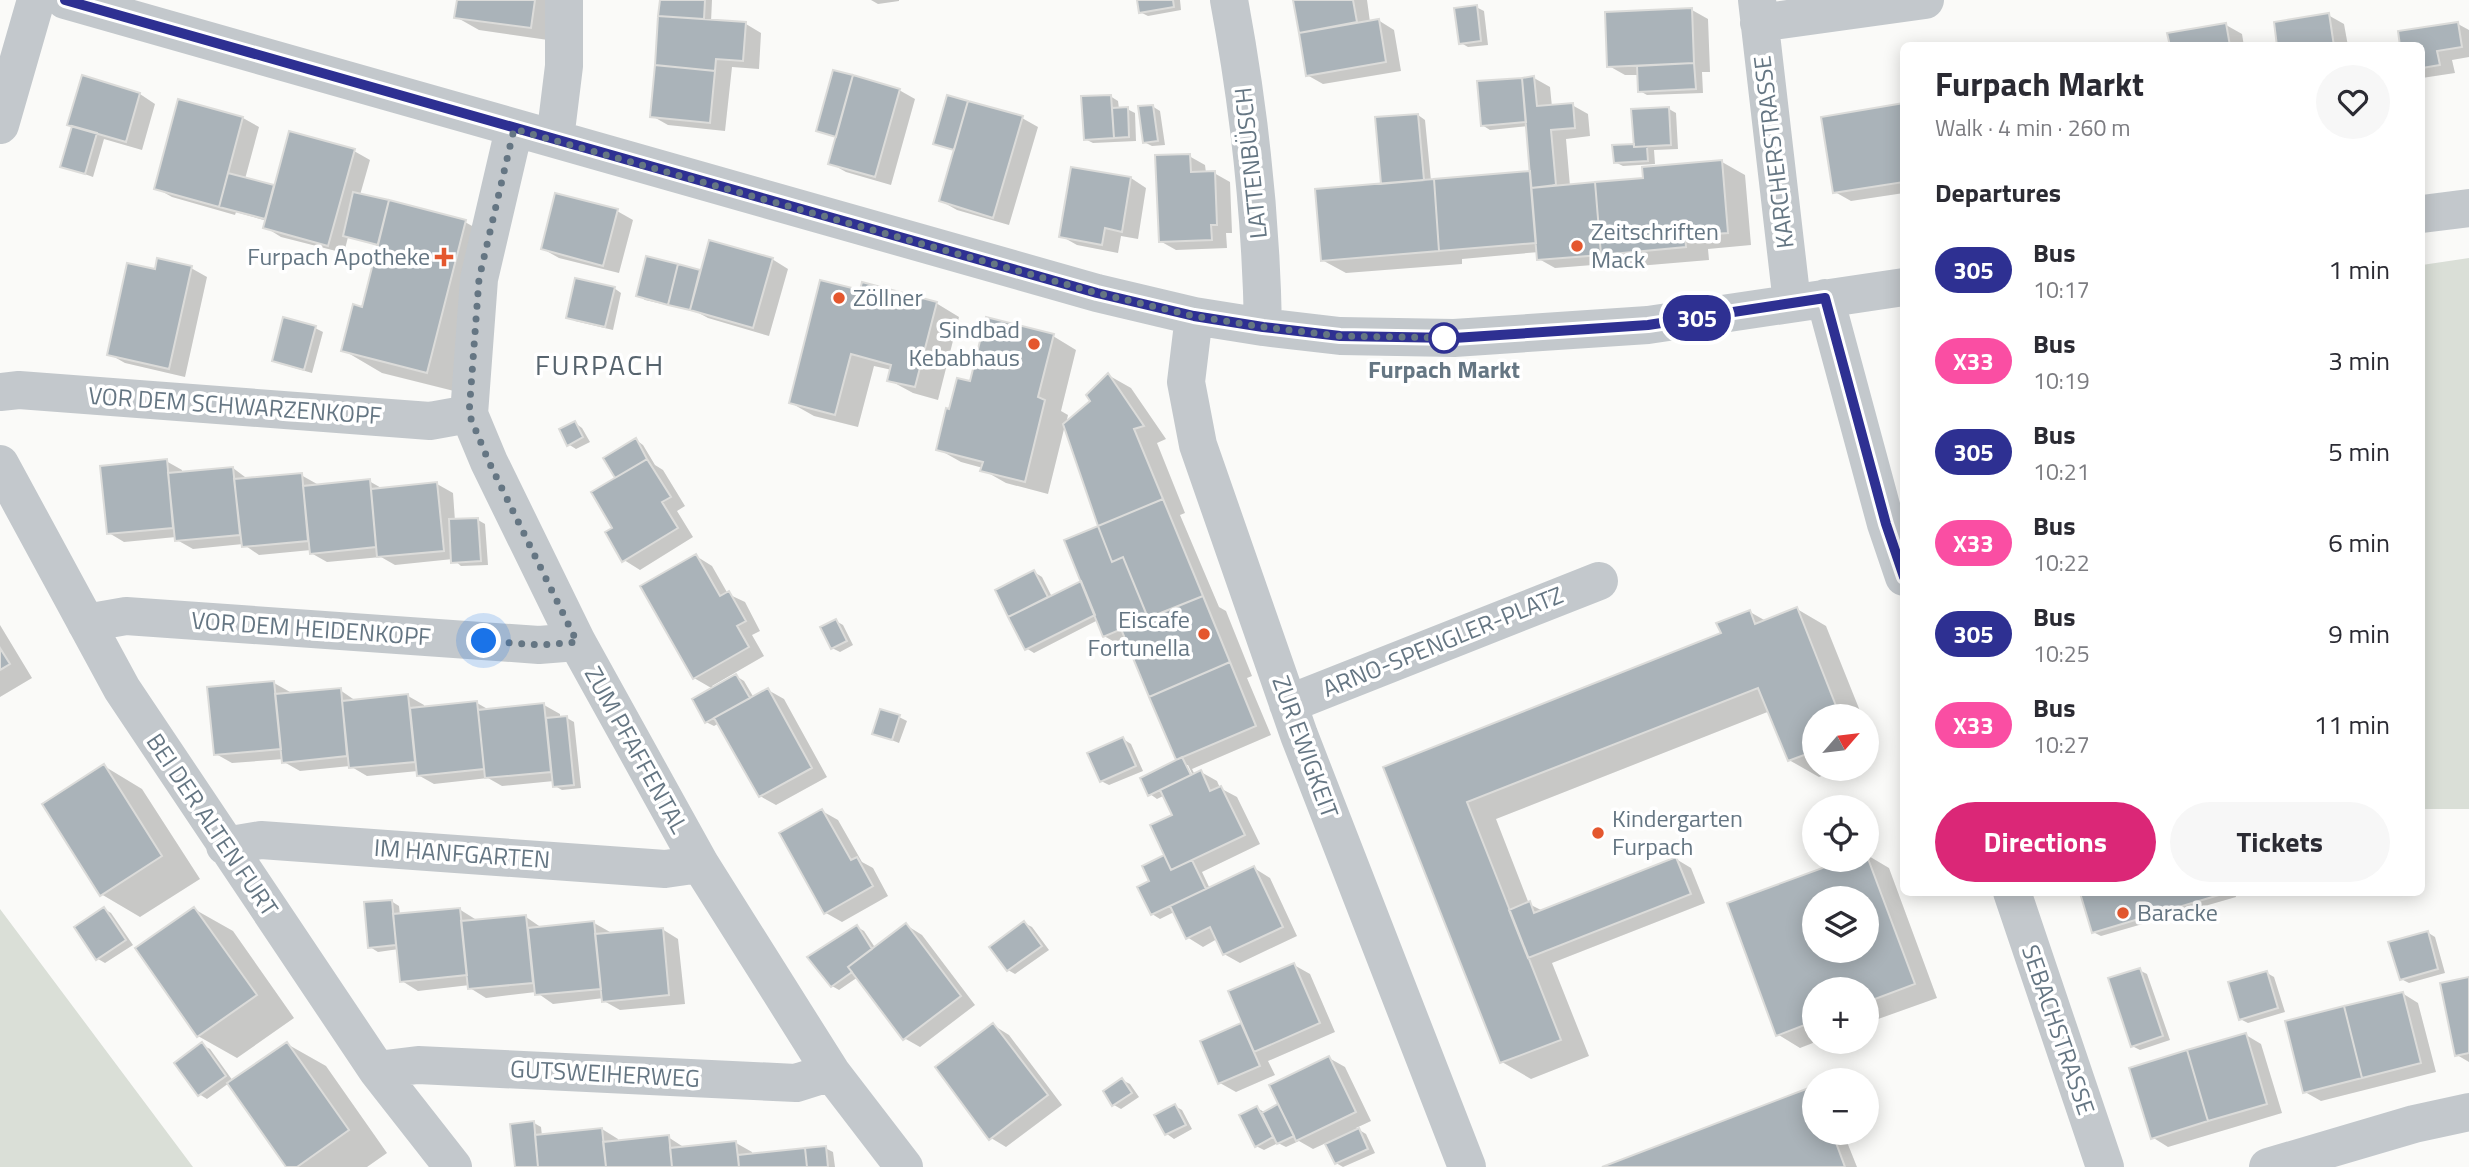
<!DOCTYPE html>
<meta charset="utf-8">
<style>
:root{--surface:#fff;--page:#f7f7f7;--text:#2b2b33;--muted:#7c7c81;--accent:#db2777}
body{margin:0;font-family:"Titillium Web",sans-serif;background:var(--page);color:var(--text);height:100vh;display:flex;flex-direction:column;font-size:26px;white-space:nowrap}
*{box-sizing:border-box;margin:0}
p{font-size:23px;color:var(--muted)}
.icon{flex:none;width:38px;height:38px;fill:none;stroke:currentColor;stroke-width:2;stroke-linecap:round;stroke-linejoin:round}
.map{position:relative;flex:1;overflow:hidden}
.sheet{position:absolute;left:1900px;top:42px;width:525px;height:854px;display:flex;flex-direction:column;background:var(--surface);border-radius:10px;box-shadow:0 4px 18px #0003}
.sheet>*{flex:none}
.badge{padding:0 14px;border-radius:23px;font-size:24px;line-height:46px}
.needle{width:46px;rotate:62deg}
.fabs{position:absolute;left:1802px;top:704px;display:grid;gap:14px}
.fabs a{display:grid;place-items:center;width:77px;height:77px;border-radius:50%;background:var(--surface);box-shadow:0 4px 18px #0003;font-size:35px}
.you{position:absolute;width:35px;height:35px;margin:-18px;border:5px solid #fff;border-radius:50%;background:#1a73e8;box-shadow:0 0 0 10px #1a73e833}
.map>.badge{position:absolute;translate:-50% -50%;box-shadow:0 0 0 4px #fff}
h2{padding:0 35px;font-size:26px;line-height:63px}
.round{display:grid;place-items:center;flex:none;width:74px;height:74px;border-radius:37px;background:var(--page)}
.summary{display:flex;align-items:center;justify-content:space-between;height:119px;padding:0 35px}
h1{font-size:33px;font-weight:700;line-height:52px}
.primary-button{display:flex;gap:14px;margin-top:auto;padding:14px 35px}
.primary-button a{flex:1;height:80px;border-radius:42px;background:var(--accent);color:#fff;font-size:28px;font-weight:700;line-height:80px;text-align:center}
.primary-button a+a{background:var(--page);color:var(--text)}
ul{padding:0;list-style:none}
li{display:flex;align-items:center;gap:21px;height:91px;padding:0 35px}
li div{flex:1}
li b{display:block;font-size:26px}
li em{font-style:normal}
li .badge{min-width:77px;font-weight:700;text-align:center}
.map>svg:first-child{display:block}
.green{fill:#dadfd7}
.shadow{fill:#0003;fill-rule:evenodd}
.building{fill:#aab3b9;stroke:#dcdcda;stroke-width:2;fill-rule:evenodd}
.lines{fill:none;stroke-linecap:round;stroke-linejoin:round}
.minor{stroke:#c3c8cc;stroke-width:38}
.line-casing{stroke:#fff;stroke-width:16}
.line{stroke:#2e3092;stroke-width:10}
.walk{stroke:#657683;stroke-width:7;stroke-dasharray:0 12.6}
.poi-dot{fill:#e4572e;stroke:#fff;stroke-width:2.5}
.stop-dot{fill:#fff;stroke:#2e3092;stroke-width:3.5}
.labels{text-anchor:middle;stroke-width:7;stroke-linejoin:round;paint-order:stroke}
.street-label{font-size:24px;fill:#657683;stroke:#fff}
.poi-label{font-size:24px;fill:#657683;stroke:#fff;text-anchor:start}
.stop-label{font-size:24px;font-weight:bold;fill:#657683;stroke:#fff}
.quarter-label{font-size:28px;letter-spacing:2px;fill:#57646e;stroke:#fff}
</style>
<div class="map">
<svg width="2469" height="1167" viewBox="0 0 2469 1167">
<rect width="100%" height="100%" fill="#fafaf8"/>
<!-- green -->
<path class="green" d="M2469,258v551h-47v-544z
M0,909l193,258h-193z"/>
<!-- shadow -->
<path class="shadow" d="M458,0h91l6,41 -76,-11 -23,-13z
M661,0h51l-1,22 35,2 15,9 -2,36 -27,-2 -7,64 -57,-6 -16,-9 14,-98 -6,-3z
M871,0h28v1l-21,3z
M1138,0h42l1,10 -33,6 -8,-4z
M1294,0h73l3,22 8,-2 16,10 7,41 -78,13 -16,-9z
M1476,7l8,4 4,34 -20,2 -7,-4z
M1692,10l16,9 2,53h-8l1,21 -56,2 -7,-4 -1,-16h-14l-16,-9z
M2328,15l16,9 4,22h-69z
M2458,24l11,6v27l-17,3 3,13 -33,5v-32z
M2226,25l16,9 2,12h-73z
M1534,78l16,9 2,20 20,-2 16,9 2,22 -24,3 4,47 75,-6 77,-18 23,13 6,70 -43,4 1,11 -83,7 -8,-4 -63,5 -16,-9v-7l-77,7v5l-116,9 -24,-13 60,-75 36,-70 7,5 6,61 101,-8 -4,-47 -38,4 -8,-5z
M899,90l16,9 -24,86 -45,-13 -16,-9 7,-25 -19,-8z
M140,94l15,10 -13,46 -38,-11 -11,38 -31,-11 11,-38z
M2422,95l3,20h-3z
M1110,96l8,5 1,8h8l8,4 1,28 -43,2 -8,-4z
M179,101l64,17 16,9 -14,52 31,9 78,-37 16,9 -10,35 105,27 39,22 -38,150 -84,-21 -39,-23 20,-41 16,-63 -31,-9 -4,16 -63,-16 -16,-10 2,-6 -31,-9 -1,3 -63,-18 -16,-9z
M1904,105v88l-53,8 -16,-9z
M1152,106l8,5 5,34 -13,1 -8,-4z
M1669,109l7,4 2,36 -24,1 1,14 -32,2 -8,-4 -1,-15 22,-1z
M1022,118l16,9 -29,98 -52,-15 -16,-9 14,-50 -20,-8z
M1189,156l16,9 1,8h8l16,9 2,51h-6l1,15 -51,2 -16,-9z
M1131,178l15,10 -8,51 -17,-3 -3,17 -41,-8 -16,-9z
M617,211l16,9 -14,53 -60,-15 -16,-9z
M648,258l54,15 70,-14 16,10 -19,67 -61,-18 -11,-6 -52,-12 -7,-5z
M191,268l16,9 -22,100 -60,-14 -16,-9 48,-83z
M614,288l7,5 -8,37 -38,-9 -7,-4z
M861,292l75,11 23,14 -21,83 -25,-7 -24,-13 3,-10 -18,-4 -16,61 -44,-11 -23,-13z
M315,328l8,4 -11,41 -31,-9 -7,-4z
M1053,336l23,14 -15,61 7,4 -2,9 27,-23 15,-26 23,13 35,51 -9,4 28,70 -5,2 39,92 7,4 26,65 -5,2 24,57 -79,34 3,6 6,-3 16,9 3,7 17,9 23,47 -58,28 8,17 44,-21 16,10 27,58 -57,27 -16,-9 -7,-15 -14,8 -16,-10 -13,-25 -14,7 -8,-5 -1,-32 16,-26 8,-40 -10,-21 -8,4 -7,-5 30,-33 -52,-119 -8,3 -16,-9 -6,-16 -64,33 -8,-5 -29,-57 37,-19 8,5 10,20 31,-15 17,-55 -35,-102 -17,69 -42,-11 -23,-13v-2l-22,-6 -23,-13 13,-38 20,-28zM1184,765h4l8,17 -3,2z
M575,423l7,5 8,14 -14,7 -8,-5z
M636,440l7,5 12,20 8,5 22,36 -8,5 16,26 -53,33 -16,-10 -9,-32 2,-49z
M166,461l16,9v3l51,-5 16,12 52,-5 16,9v3l52,-6 14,8 54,-5 16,9 2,28 23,-1 7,4 3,41 -27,1 -8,-7 -58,6 -14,-8 -54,5 -16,-9v-3l-52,5 -16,-11 -50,5 -16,-9 -1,-3 -52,5 -15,-9z
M696,556l16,10 16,28 17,8 15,29 -8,4 12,21 -52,30 2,3 22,-13 8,5 10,17 14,-8 16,9 43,78 -51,28 -16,-9 -41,-73 -5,3 -8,-4 7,-33 -19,-11z
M1797,609l29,17 36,90h-47v52h27l-23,9 -30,-17 -19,-49 -274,108 33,85 14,7 133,-52 15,9 14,35 -153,60 37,93 -58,23 -29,-17 -117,-294 338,-134 27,-22 16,9z
M836,621l7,4 10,20 -13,7 -8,-4z
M0,625l32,53 -32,19z
M274,683l16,9v3l50,-5 16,11 52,-5 16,9v3l53,-5 14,8 53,-6 16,9v4h7l7,4 7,66 -19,2 -7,-4 -1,-5 -52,5 -14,-8 -54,6 -16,-9v-4l-51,5 -17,-10 -50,5 -16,-9v-3l-52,4 -16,-9z
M899,717l8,4 -8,22 -25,-10z
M1867,729l10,25 -10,4z
M1123,739l8,5 12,27 -34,14 -8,-4z
M104,766l38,23 58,90 -60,38 -39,-23z
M822,811l16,9 24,42 11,6 15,28 -46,26 -16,-9 -45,-79z
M1867,855l22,13 48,130 -70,25v-34h-52v52h3l-18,7 -23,-14 -48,-130 138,-45zM1815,898h52v52h-52z
M2088,892h147l1,5 -135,39 -8,-4z
M391,901l8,5 1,9 59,-6 16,10 1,3 50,-5 16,11 52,-5 16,9v2l52,-5 16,10 7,65 -65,6 -16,-9v-3l-51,6 -17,-12 -50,6 -16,-10v-3l-52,6 -16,-10 -3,-32 -21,3 -8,-5z
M104,909l7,4 22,32 -28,18 -7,-4 -22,-32z
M194,909l39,22 61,87 -57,40 -39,-22z
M1024,923l8,4 17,23 -34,24 -7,-4z
M906,925l16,10 53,70 -55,42 -16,-9 -46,-61 -19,13 -7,-4 25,-59 7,4 12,18z
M2427,932l8,5 10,36 -36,10 -8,-4z
M1294,965l16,9 25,58 -67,29 7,14 -39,17 -16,-9 -18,-42 42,-17z
M2139,970l8,4 23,66 -30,10 -8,-4z
M2267,973l7,4 11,35 -37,11 -8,-4z
M2469,979v83l-12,-7z
M2402,993l16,10 18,69 -115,29 -16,-9z
M993,1025l16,10 53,70 -56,42 -15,-9z
M2246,1035l15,9 21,69 -114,34 -16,-10z
M287,1044l39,22 61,87 -20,14h-79l-59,-84 -22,16 -8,-5 3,-49 8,4 23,32z
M1329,1058l16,9 26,54 -15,7 10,6 9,19 -32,14 -7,-4 -10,-20 -13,6 -14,-8 -13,6 -8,-4 -14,7 -8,-4 1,-38 9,5 15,-8z
M1122,1080l8,4 9,13 -18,12 -7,-4z
M1814,1088l1,44h28l14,35h-250z
M1175,1106l7,4 10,19 -18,10 -7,-5z
M534,1123l7,4 1,9 60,-7 16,10v3l50,-5 17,11 51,-5 16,9v3l73,-7 8,4 2,15h-319z"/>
<!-- building -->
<path class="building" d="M457,0h78l-4,28 -77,-10z
M660,0h45l-1,19 -46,-3z
M1137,0h36l1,7 -35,6z
M1293,0h60l4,22 -58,11z
M1477,5l4,36 -22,3 -5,-36z
M1692,8l2,55 -87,4 -2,-55z
M2329,13l5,33h-57l-3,-24z
M658,16l88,6 -3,39 -27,-2 -1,12 -60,-6z
M1379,19l7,43 -80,14 -7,-43z
M2458,22l4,25 -25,4 3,14 -18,3v-22h-22l-2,-15z
M2226,23l4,23h-60l-3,-13z
M1694,63l2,26 -58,3 -1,-26z
M655,65l60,6 -5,52 -60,-6z
M833,70l20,5 -17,62 -20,-6z
M82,75l58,18 -14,49 -59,-17z
M853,75l47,14 -25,88 -47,-13z
M1534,76l3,30 36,-3 2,25 -24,2 5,55 -25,3 -9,-110z
M1522,78l4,44 -45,4 -4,-45z
M947,95l21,6 -14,49 -21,-6z
M1111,95l3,43 -30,2 -3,-44z
M178,99l65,18 -24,90 -65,-18z
M968,101l55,15 -30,102 -54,-17z
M1904,103v79l-71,11 -12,-76z
M1153,105l5,36 -15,2 -5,-37z
M1128,107l1,30 -15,1 -2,-30z
M1669,107l2,38 -37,2 -3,-38z
M1418,114l6,66 -43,4 -6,-67z
M72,126l25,7 -12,41 -25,-7z
M289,131l66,18 -27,97 -65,-18z
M1634,144v3h13l1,14 -34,2 -2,-18z
M1190,154l1,18 24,-1 2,54h-6l1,15 -53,2 -4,-87z
M1722,160l6,73 -43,3 1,11 -85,8 -6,-73 48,-4 -1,-11z
M1071,167l60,10 -9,55 -17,-4 -3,17 -43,-8z
M1530,171l6,72 -97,8 -5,-72z
M228,173l46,12 -9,34 -46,-12z
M1434,179l5,72 -118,10 -6,-72z
M1595,182l6,73 -64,5 -6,-72z
M353,192l36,8 -11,45 -35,-9z
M555,193l63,16 -15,57 -62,-17z
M389,200l77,20 -39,153 -86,-22 12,-47 9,3z
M709,240l64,18 -20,70 -63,-18z
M646,256l32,8 -10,41 -32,-9z
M157,258l35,8 -23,103 -62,-14 20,-92 28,6z
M678,264l22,6 -10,40 -22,-5z
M575,278l40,9 -10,40 -39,-9z
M820,280l40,10 2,-8 75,20 -22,85 -28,-6 4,-16 -40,-11 -16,61 -46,-12z
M283,317l33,9 -12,44 -32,-9z
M986,317l68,17 -16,63 7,3 -20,82 -45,-11 3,-9 -47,-12 10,-42 3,1 8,-31 13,3z
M1108,373l36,53 -10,3 29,70 -65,27 -35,-102 27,-23 -4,-6z
M575,421l8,16 -16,9 -8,-17z
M636,438l11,21 -32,19 -12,-20z
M167,459l6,69 -66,6 -7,-68z
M647,459l24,38 -9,5 16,26 -56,34 -17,-30 7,-4 -21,-36z
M233,467l7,68 -65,6 -7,-68z
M302,473l6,68 -66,6 -8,-68z
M370,479l6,68 -66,7 -7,-68z
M437,482l7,69 -67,6 -6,-68z
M1163,499l40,97 -55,22 -25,-61 -11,5 -14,-36z
M478,518l3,43 -30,2 -2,-44z
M1098,526l14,36 11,-5 25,61 -45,19 -39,-97z
M696,554l24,42 9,-5 17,30 -9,5 12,21 -56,32 -53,-93z
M1034,570l14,27 -40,20 -13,-27z
M1081,581l14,34 -70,35 -17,-33z
M1203,596l27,66 -81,35 -28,-68z
M1797,607l43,109h-25v35l-27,10 -30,-73 -291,114 94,238 -61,23 -117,-296 338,-134 -5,-10 34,-13 5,14z
M836,619l11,22 -16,8 -11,-22z
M0,648l10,16 -10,6z
M1230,662l26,64 -80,34 -27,-63z
M736,674l14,24 -45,25 -13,-24z
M274,681l7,68 -67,6 -7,-68z
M341,688l6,68 -65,7 -7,-69z
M768,688l44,80 -53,29 -45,-79z
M408,694l7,68 -66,6 -7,-67z
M477,701l7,68 -67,7 -7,-68z
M544,703l7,69 -66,6 -7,-68z
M880,709l20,6 -8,25 -20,-6z
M567,716l7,69 -21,2 -7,-69z
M1123,737l13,29 -36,16 -13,-29z
M1182,757l9,18 -43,21 -8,-18z
M104,764l58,92 -62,40 -58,-92z
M1201,770l9,21 11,-5 24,49 -74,35 -21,-45 22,-10 -12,-25z
M822,809l29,51 6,-3 16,29 -49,28 -45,-81z
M1164,855l7,15 21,-10 14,29 -55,26 -14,-28 12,-6 -7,-15z
M1867,856l48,128 -48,18v-13h-52v32l-39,15 -49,-133 120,-44h20zM1815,898h52v52h-52z
M1676,857l15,37 -163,64 -19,-48 21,-9 4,12z
M1254,866l29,61 -60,28 -13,-28 -24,12 -16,-33z
M2229,892l-137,41 -12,-40 1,-1z
M392,900l4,45 -28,3 -4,-46z
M104,907l22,33 -30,20 -22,-33z
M194,907l63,88 -60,42 -62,-89z
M460,908l7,67 -67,7 -7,-68z
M526,915l7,68 -65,6 -7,-68z
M594,921l7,68 -66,6 -7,-67z
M1024,921l18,25 -35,25 -18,-24z
M906,923l55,73 -58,44 -55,-73z
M857,925l15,24 -24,18 4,5 -21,15 -24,-30z
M663,928l6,67 -67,7 -7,-68z
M2428,931l10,38 -38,11 -12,-38z
M1294,963l26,60 -66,29 -26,-61z
M2140,968l23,68 -32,11 -23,-69z
M2267,971l11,37 -39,12 -11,-38z
M2469,977v76l-14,3 -15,-73z
M2403,992l18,71 -59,15 -18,-72z
M2344,1006l18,72 -59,15 -18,-72z
M993,1023l55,72 -59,45 -54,-73z
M1241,1023l19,43 -42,18 -18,-43z
M2246,1033l21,71 -59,17 -21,-71z
M202,1042l24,34 -28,20 -24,-33z
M287,1042l62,88 -52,37h-11l-59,-84z
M2187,1050l21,71 -57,18 -22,-71z
M1329,1056l27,56 -60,29 -27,-56z
M1122,1078l10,15 -20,13 -9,-15z
M1814,1086l1,46h17l13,35h-243z
M1175,1104l11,21 -21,10 -11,-20z
M1278,1104l16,32 -17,8 -15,-31z
M1257,1106l16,31 -18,10 -16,-32z
M534,1121l4,46h-23l-5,-43z
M602,1128l4,39h-68l-3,-32z
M1359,1128l9,21 -33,15 -10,-20z
M669,1135l3,32h-66l-3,-25z
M736,1141l3,26h-67l-2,-19z
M826,1146l2,21h-21l-2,-19z
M805,1148l2,19h-68l-1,-12z"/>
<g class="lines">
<!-- minor -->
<path class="minor" d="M65,0l1032,293 97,23 69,11 77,9 114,2 194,-13 256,-38
M1229,0c20,107 32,218 34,327
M1757,0l35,303
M1759,23l166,-23
M0,125l36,-125
M514,129l-35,150 -10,135 20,48 88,180 123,222 131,208 73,95
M555,139l9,-73v-66
M2422,214l47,-6
M1825,298l61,226 18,53
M1194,316l-8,66 12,63 101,290 168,432
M0,392l19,-2 411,31 39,-7
M0,464l122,225 255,381 76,97
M86,623l40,-7 413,29 38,-3
M1288,704l311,-123
M225,846l36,-6 404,29 35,-5
M2012,892l93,275
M377,1070l41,-5 378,18 35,-11
M2268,1167l146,-43 55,-12"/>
</g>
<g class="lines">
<!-- line casing -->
<g class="line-casing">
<path id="line" d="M65,0l1032,293 97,23 69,11 77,9 114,2 194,-13 177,-27 61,226 18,53"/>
</g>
<!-- line -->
<use href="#line" class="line"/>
<!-- walk -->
<path class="walk" d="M484,641l56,4 37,-3 -88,-180 -20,-48 10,-135 35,-150 583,164 97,23 69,11 77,9 114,2h-10"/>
</g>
<!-- markers -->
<g class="poi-dot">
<circle cx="1577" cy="246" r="7"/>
<path d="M440.5 246.5h7v7h7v7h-7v7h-7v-7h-7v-7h7z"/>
<circle cx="839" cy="298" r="7"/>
<circle cx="1034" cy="344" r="7"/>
<circle cx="1204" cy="634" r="7"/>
<circle cx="1598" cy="833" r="7"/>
<circle cx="2123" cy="913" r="7"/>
</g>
<circle class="stop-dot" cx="1444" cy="338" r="14"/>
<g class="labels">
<!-- street labels -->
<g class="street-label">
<text transform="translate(1774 152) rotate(-97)" y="8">KARCHERSTRASSE</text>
<text transform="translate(1251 163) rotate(-96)" y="8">LATTENBÜSCH</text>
<text transform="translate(235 406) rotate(4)" y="8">VOR DEM SCHWARZENKOPF</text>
<text transform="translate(311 629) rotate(4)" y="8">VOR DEM HEIDENKOPF</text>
<text transform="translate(1443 642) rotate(-22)" y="8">ARNO-SPENGLER-PLATZ</text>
<text transform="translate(1305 747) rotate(70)" y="8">ZUR EWIGKEIT</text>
<text transform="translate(636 750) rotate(61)" y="8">ZUM PFAFFENTAL</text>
<text transform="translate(212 825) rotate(56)" y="8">BEI DER ALTEN FURT</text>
<text transform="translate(462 854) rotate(4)" y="8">IM HANFGARTEN</text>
<text transform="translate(2058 1030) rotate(71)" y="8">SEBACHSTRASSE</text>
<text transform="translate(605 1074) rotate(3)" y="8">GUTSWEIHERWEG</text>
</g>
<!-- poi labels -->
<g class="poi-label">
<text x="1591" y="240">Zeitschriften<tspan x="1591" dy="28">Mack</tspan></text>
<text x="430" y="265" text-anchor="end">Furpach Apotheke</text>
<text x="853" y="306">Zöllner</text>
<text x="1020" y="338" text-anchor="end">Sindbad<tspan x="1020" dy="28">Kebabhaus</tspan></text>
<text x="1190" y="628" text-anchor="end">Eiscafe<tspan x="1190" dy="28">Fortunella</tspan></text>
<text x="1612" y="827">Kindergarten<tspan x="1612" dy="28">Furpach</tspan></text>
<text x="2137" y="921">Baracke</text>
</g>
<!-- stop labels -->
<g class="stop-label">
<text x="1444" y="378">Furpach Markt</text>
</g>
<!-- quarter labels -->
<g class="quarter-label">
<text x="600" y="375">FURPACH</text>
</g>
</g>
</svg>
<div class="fabs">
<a><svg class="needle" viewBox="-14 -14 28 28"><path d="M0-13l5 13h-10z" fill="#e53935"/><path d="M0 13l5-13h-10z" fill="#7c7c81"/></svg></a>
<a><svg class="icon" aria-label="locate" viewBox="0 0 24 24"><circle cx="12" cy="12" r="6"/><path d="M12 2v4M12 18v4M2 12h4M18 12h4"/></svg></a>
<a><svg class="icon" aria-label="layers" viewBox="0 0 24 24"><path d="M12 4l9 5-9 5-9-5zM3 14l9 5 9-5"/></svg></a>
<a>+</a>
<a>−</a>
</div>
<div class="you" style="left:484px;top:641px"></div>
<b class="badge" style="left:1697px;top:318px;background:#2e3092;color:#fff">305</b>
<section class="sheet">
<div class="summary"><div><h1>Furpach Markt</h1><p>Walk · 4 min · 260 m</p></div><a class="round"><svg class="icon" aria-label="heart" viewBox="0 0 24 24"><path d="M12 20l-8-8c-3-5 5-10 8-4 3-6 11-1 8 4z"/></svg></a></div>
<h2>Departures</h2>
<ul>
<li><span class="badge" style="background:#2e3092;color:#fff">305</span><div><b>Bus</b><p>10:17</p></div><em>1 min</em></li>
<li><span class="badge" style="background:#fa4ea3;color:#fff">X33</span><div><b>Bus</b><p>10:19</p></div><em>3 min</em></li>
<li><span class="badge" style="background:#2e3092;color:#fff">305</span><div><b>Bus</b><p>10:21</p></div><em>5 min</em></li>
<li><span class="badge" style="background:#fa4ea3;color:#fff">X33</span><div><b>Bus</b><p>10:22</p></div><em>6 min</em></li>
<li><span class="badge" style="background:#2e3092;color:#fff">305</span><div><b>Bus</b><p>10:25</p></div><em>9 min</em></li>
<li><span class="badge" style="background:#fa4ea3;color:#fff">X33</span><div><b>Bus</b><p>10:27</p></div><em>11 min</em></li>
</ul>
<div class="primary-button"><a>Directions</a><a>Tickets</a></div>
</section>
</div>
